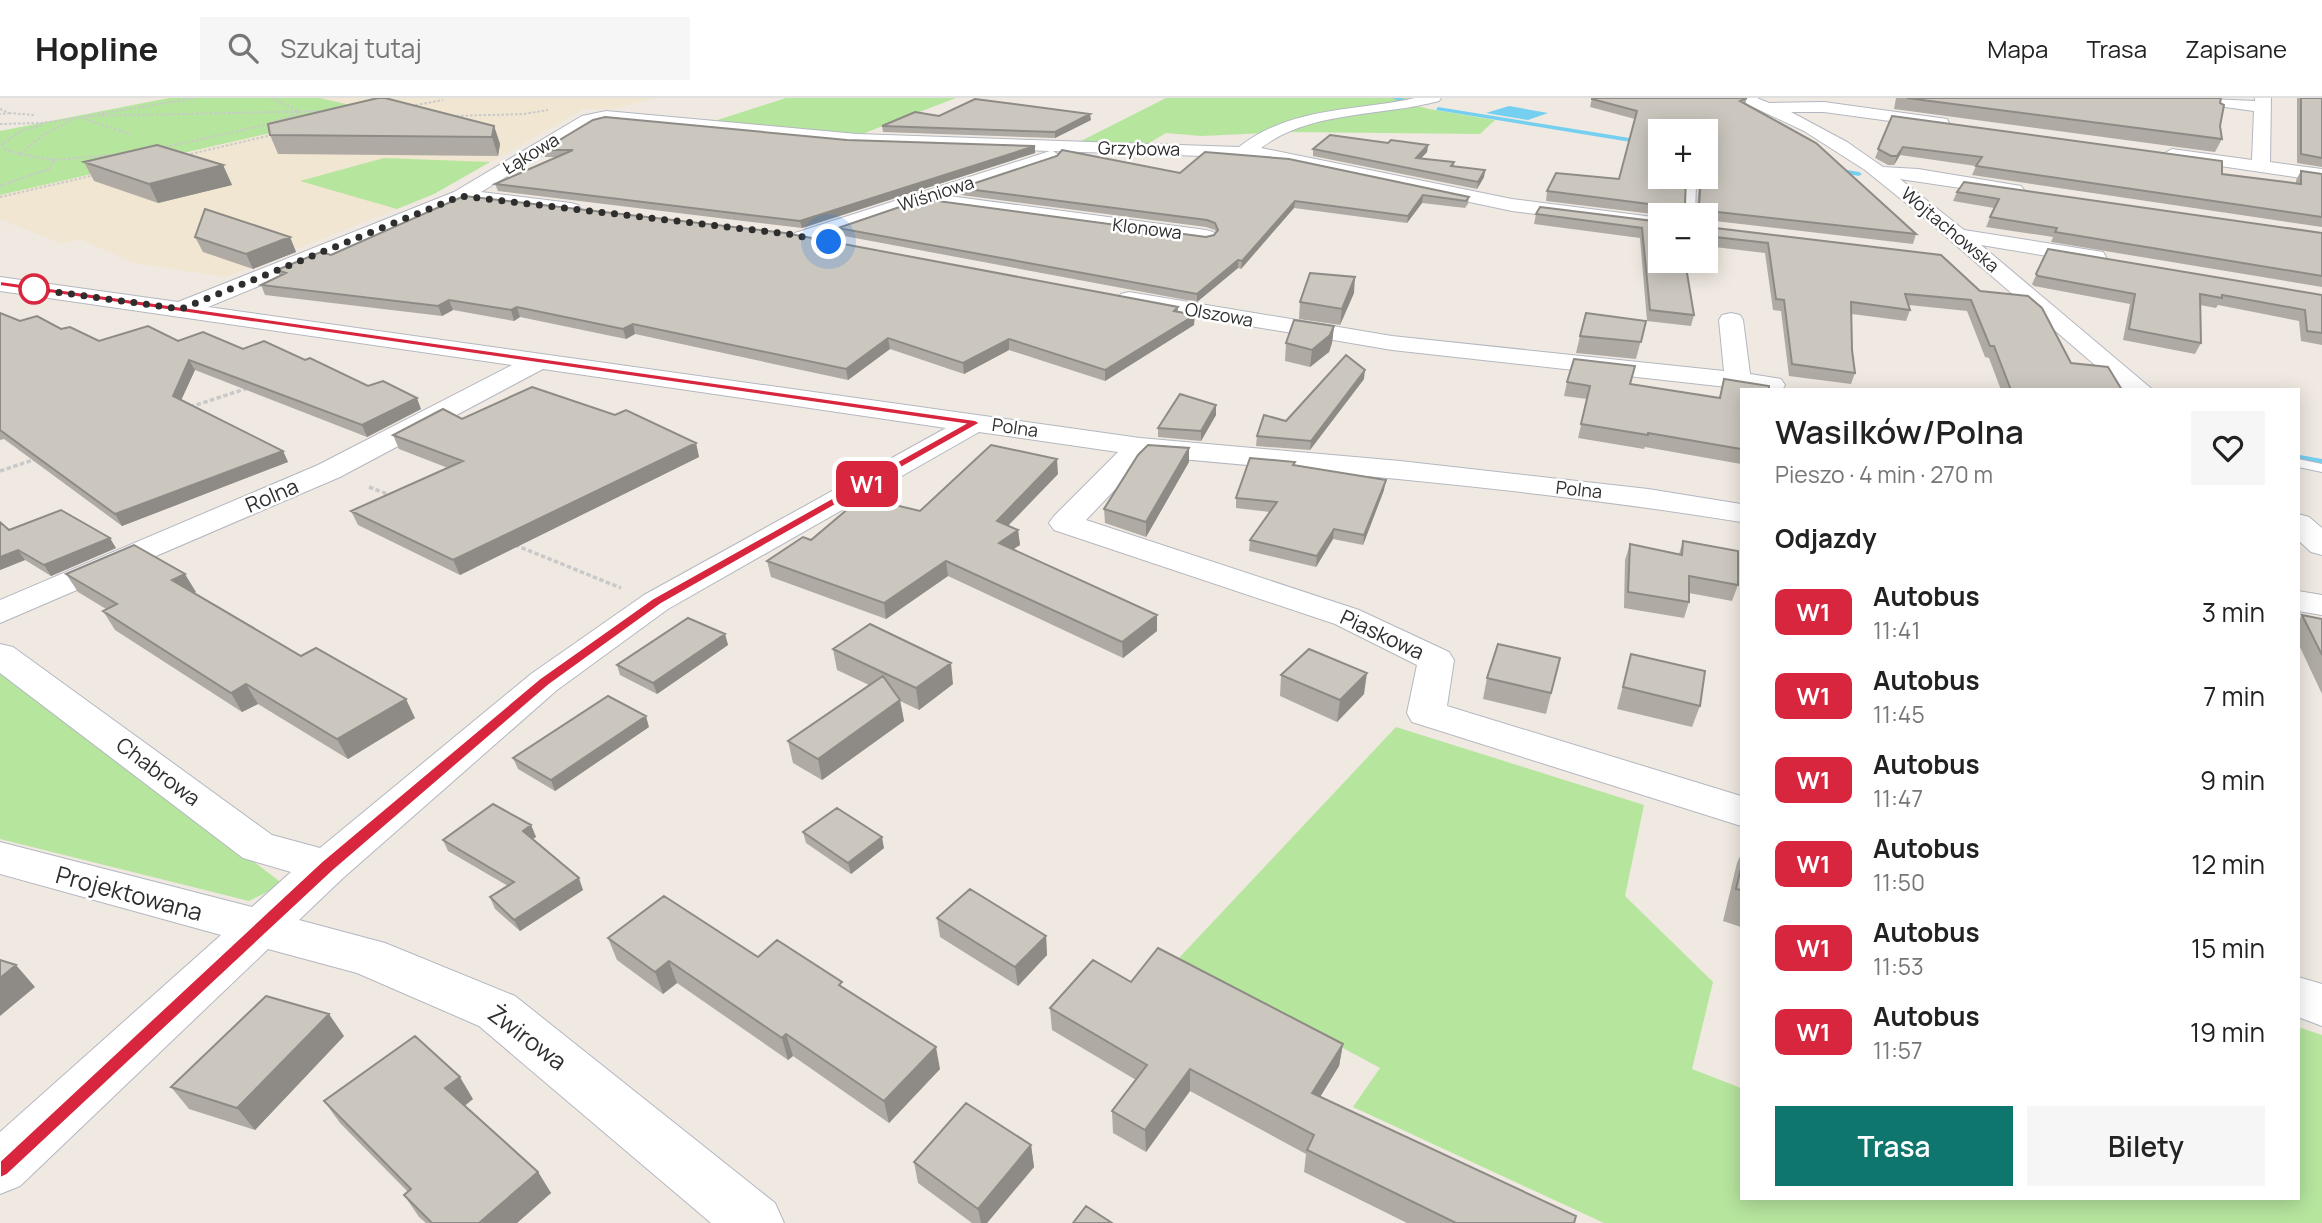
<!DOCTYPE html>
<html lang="pl">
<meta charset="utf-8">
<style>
:root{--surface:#fff;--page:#f6f6f6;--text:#222;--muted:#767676;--line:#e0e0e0;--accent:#0f766e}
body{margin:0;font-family:Manrope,sans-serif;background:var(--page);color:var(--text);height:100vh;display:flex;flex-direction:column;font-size:26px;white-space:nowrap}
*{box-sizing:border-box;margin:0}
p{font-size:23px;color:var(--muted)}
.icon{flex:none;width:38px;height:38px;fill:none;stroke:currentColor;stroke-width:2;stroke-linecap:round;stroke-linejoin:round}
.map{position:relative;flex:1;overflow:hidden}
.sheet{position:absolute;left:1740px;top:290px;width:560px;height:812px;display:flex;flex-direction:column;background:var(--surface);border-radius:0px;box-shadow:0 4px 18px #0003}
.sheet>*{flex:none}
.badge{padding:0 14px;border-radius:10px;font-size:24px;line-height:46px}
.tools{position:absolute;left:1648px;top:21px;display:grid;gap:14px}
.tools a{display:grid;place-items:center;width:70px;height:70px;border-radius:0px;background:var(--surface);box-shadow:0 4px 18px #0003;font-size:35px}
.you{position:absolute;width:35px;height:35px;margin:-18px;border:5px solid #fff;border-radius:50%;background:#1a73e8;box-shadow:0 0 0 10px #1a73e833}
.map>.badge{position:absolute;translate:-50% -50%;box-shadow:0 0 0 4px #fff}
h2{padding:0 35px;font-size:26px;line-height:63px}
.round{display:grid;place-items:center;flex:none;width:74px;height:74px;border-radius:0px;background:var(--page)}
.overview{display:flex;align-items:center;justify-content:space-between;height:119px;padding:0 35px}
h1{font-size:33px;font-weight:600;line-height:52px}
.action{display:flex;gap:14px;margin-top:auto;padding:14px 35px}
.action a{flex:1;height:80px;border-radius:0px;background:var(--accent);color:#fff;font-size:28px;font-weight:600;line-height:80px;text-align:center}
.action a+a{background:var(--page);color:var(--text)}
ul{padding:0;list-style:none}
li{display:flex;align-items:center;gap:21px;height:84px;padding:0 35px}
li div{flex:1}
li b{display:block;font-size:26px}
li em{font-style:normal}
li .badge{min-width:77px;font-weight:700;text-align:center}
header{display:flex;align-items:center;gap:42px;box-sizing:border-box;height:98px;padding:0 35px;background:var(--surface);border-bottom:2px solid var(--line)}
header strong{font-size:33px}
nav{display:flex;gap:38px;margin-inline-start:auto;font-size:24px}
.search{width:490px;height:63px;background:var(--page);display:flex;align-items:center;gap:18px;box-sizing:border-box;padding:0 24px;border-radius:0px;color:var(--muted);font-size:26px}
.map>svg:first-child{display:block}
.education{fill:#f0e6d1}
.green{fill:#b6e59e}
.water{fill:#75cff0}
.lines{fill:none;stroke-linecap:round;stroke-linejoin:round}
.stream{fill:#75cff0;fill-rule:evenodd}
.lane-casing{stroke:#b4b7c1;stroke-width:2}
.street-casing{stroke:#b4b7c1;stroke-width:2}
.path-far1{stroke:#c9c9c9;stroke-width:2;stroke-dasharray:2.5 2;stroke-linecap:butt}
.path{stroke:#c9c9c9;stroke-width:3.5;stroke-dasharray:4.5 2.5;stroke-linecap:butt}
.lane{fill:#fff;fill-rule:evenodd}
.street{fill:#fff;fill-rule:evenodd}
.wall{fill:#afaba4;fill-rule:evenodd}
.shaded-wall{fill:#8e8b86}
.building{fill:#cbc7bf;stroke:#8e8b86;stroke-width:2;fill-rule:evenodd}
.line{fill:#d7263d;stroke:#fff;stroke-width:2}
.walk{stroke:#2e2e2e;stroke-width:7;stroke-dasharray:0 12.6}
.stop-dot{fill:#fff;stroke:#d7263d;stroke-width:3.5}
.labels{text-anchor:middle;stroke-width:5;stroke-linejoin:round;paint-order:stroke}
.far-street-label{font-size:18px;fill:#2e2e2e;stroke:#fff}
.street-label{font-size:21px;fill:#2e2e2e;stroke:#fff}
.near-street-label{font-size:24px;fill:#2e2e2e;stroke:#fff}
</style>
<header>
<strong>Hopline</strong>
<div class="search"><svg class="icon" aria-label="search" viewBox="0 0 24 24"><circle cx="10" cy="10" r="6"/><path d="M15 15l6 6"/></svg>Szukaj tutaj</div>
<nav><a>Mapa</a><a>Trasa</a><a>Zapisane</a></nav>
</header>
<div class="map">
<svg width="2322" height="1125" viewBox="0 0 2322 1125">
<rect width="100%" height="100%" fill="#efe9e1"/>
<!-- education -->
<path class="education" d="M320,0h335l-42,11h-29l-150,85 -208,83 -92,-14 -55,-24 -17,5 -62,-25v-24l369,-84z"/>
<!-- green -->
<path class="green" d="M169,0h151l51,12 -371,85v-64z
M786,0h170l-94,36 -154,-11z
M1166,0h245l-13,3 31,8 66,11 -15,14 -189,-2 -90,4 -35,-3 -22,13 -71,-1z
M384,60l106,4 -56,32 -37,15 -97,-28z
M0,569l283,217 -34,17 -249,-62z
M1396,629l248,78 -19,91 88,86 -21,87 49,19v111h557v-172l24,8v188h-718l-251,-116 27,-39 -202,-109z"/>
<!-- water -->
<path class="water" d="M1509,8l39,7 -20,7 -42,-7z"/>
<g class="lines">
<!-- stream -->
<path class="stream" d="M1392,0h9l11,4 -3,2z
M1438,9l223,36v4l-225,-37z
M1835,70l24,4 3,2 -3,2 -26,-5z
M2300,357l22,4v6l-24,-5v-4z"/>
<!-- lane casing -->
<g class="lane-casing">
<path id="lane" d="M1691,82l5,3 -1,32h-10l1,-32z
M2298,361l24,5v8l-24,-5z"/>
</g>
<!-- street casing -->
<g class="street-casing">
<path id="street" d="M1415,0h26l-2,3c-59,16 -129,9 -178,47l251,51 149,19v12l-149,-19 -249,-53 -210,-7 7,5 -3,4 -108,36 257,34 7,2 3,4 -3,4 -7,2 -283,-38 -121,39 -7,-2 -3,-4 3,-4 255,-82 -193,-7 -251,-23 -12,3 -113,68 90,11 7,2 3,4 -3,4 -7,2 -108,-13 -255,105 932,131 260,23 248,28 93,15v18c-197,-32 -395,-48 -594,-66l-61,64 273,90 90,42 5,8 -7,46 294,90v30l-329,-104 -5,-9 10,-48 -82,-41 -281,-94 -5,-7 5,-7 64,-64 -139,-20 -311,177 -111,81 -214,188 -44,42 86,23 130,53 260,207 9,20h-73l-232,-197 -122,-53 -89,-24 -248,237 -20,8v-62l221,-197 -221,-61v-32l252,65 39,-35 -48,-14 -243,-185v-29l13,3 259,188 48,13 211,-174 113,-79 302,-167 -403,-59 -203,108 -340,146v-23l318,-135 194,-100 -512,-74v-14l178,25 276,-110 128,-76 24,-5 251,23 382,13c53,-41 114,-35 176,-49z
M1734,0h23l12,5 55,-1 123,17 2,4 -8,5 -117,-16h-33l56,30 36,25 35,2 103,17 3,4 -3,4 -7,2 -114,-17 64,51 139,22 3,5 -3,5 -8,2 -114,-19 172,145h-29l-202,-174 -57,-46 -61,-39z
M2188,0l67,3v-3h16l-1,64 52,7v12l-156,-23 -3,-4 9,-5 80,11 2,-49 -58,-8z
M1129,194l263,44 332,35 -5,-51 3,-5 9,-2 9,2 3,5 7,54 31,5 4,6 -3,5h-28l-362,-40 -271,-46 -4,-5 4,-5z
M2298,416l11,3 13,11v27l-11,-3 -13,-12z
M2298,493l24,4v20l-24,-4z
M2298,879l24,7v42l-24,-9z"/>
</g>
<!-- path-far1 -->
<path class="path-far1" d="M411,8l32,-6
M0,11l9,4 -9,1
M9,15l26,2
M98,16l98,-16
M88,18l236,-5
M452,18l72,-2 24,-4
M84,21l46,15
M0,26l42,-1 48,-7
M161,50l104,-23 36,-13 -29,-14
M19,56l-14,-5 -3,-5 19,-13 21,-6
M182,58l94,-22
M54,62l68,-6
M0,88l49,-17 5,-9 -35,-6 26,-20 28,-14
M0,99l95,-22"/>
<!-- path -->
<path class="path" d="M190,309l58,-19
M0,373l36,-12
M369,389l21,8
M515,447l106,43"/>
<!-- lane -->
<use href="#lane" class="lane"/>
<!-- street -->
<use href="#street" class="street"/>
</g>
<!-- wall -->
<path class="wall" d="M1592,0h155l-2,6 171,130 -3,10 -207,-24 1,7 273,64 91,72 51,27h-121l-12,-32 -4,-1 -18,-46 -58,-6 1,5 -4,11 -54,-7v36l3,23 -4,11 -62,-8 -8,-65 -8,-1 -8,-57 -59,-7v-31h-45l-115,-14 1,-10 72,-12 16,-60 -45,-12zM1661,33l45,46h-45zM1690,80l9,5 -2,24 -10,1 -2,-3v-24z
M1896,0h325l-1,5v23l2,13 -7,13 -321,-43z
M2297,0h25v69l-25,-4z
M1892,18l330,58 74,10v-4l5,-9 21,3v53l-350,-52 4,-9 -76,-11 -6,10h-6l-13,-7z
M1091,22l-36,18 -172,-6 -1,-6z
M494,28l6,18 -2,12 -220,-2 -8,-19z
M847,42l188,6v7l-233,75 -304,-37 -3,-7 62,-27h-12l-2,-7z
M1388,45l40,2 -1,7 -6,6 33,4v5l31,3 -1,7 -7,12 -164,-33v-7z
M84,64l139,3 9,20 -74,18 -64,-22z
M1180,75l289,24 -1,7 -3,4 -43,-5 -15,20 -113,-15 -53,61 -3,-1 -41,34 -358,-67 -1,-7 368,9 8,-2 2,-2 -1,-3 -9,-3 -245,-32 -1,-7z
M1957,94l365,41v54l-271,-45 2,-5 -67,-10 8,-19 -41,-7z
M1536,116l125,8 33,93 -3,11 -44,-5 -7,-83 -106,-14z
M195,139h95l6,15 -43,17 -50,-17z
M2048,151l274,46v50l-21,-4 -2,-20 -81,-16 -2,3 -16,-3 1,38 -6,11 -72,-14 7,-36 -96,-18 -2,-2z
M331,157l847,52v5l16,13 -89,56 -96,-31 -45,24 -74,-25 -42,31 -213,-46 -9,5 -106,-22 -6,4 -61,-11 -11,6 -177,-21 -4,-10 19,-9 -3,-6z
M1354,195l-14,32 -41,-6 1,-17z
M0,215l20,8 41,8 38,12h79l65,8 62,11 116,49 -54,28 -172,-67 -14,30 102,51 5,11 -166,64 -118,-87 -4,1z
M1646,223l-10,38 -60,-6 4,-17z
M1334,228l-2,17 -3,9 -19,15 -25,-6 1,-18z
M1364,281l-54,71 -54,-4 1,-10z
M1724,281l17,11v74l-96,-17 -1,2 -66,-11 9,-39 -23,-3 3,-14 63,2 89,14z
M1216,307v10l-15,26 -43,-4v-9z
M462,321l234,24 3,14 -239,118 -102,-50 -7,-14 97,-43 -49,-19 -6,-14z
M1189,350v14l-43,75 -41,-14 -1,-14z
M1295,367l89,25 -21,55 -30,-6 -17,28 -67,-16 1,-11 20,-28 -34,-4v-10z
M1058,376l-50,52 10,4 2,15 -7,4 144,82 -34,27 -175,-82 -62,43 -115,-42 -4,-16 44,-21z
M0,424l9,8 107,18 -65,28 -26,-16 -25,10z
M1683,443l55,44 -6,16 -43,-8v9l-5,16 -60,-10 1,-48 5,-16 49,10z
M66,476l130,18 -2,1 107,63 114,62 -67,41 -90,-55 -16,8 -127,-82 -12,-19 3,-2 -28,-17z
M2302,517l20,4v75l-24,-51v-21z
M725,536l3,11 -71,49 -37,-19 -3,-10z
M833,551l120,35 -34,26 -19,-9 4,20 -82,59 -29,-17 -5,-22 81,-56 -32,-15z
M1631,556l69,52 -8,21 -75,-18z
M1560,560l-14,56 -63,-15 4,-21z
M1281,577l83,19 -27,28 -57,-26z
M649,629l-94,64 -37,-22 -5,-11z
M531,727l5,12 -4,2 51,51 -63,41 -25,-22 -5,-12 18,-11 -60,-35 -5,-11z
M803,734l81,16 -33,26 -45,-31z
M1741,756v73l-18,-6 14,-58z
M937,820l109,18 1,19 -29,31 -78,-49z
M608,840l235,50 97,81 -51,54 -96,-67 -5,4 -111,-77 -14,11 -46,-34z
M1131,884l212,62 -4,22 -19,31 254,126h-167l-103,-51 2,-18 -116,-63 -44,61 -33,-19 -1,-22 24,-31 -84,-50 -2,-22z
M344,938l-89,94 -66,-21 -18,-22z
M473,1001l-8,7 73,66 13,21 -34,30h-91l-7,-6 -15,-22 4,-3 -68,-69 -16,-22z
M1031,1047l3,22 -47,56h-15l-54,-40 -4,-21z"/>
<!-- shaded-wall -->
<path class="shaded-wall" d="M1090,16l1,6 -36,18v-6z
M494,28l6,18 -2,12 -6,-19z
M1428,47l-1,7 -12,13 1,-7z
M1035,48v7l-233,75 -2,-7z
M1903,49l-3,8 -6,10 3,-9z
M223,67l9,20 -74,18 -9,-19z
M1485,72l-1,7 -7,12 1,-7z
M1423,97l-1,8 -15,20 1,-7z
M1295,103l-1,7 -53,61 1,-8z
M290,139l6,15 -43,17 -7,-15z
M1238,162v8l-41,34v-8z
M1355,179l-1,16 -14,32 2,-16z
M449,202l4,10 -11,6 -4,-10z
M517,209l3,10 -6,4 -3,-11z
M1195,217l-1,10 -89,56v-11z
M633,226l2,10 -9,5 -3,-10z
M1334,228l-2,17 -3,9 -19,15 2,-17z
M888,240l2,11 -42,31 -2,-11z
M1009,241v11l-45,24 -1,-11z
M189,262l6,10 -17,37 -5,-11z
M1365,272l-1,9 -54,71 1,-9z
M417,300l4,11 -54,28 -5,-12z
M1216,307v10l-15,26v-10z
M696,345l3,14 -239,118 -7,-15z
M1189,350v14l-43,75v-15z
M283,353l5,11 -166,64 -7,-12z
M1057,361l1,15 -60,62 -1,-15z
M1386,382l-2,10 -21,55 1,-10z
M1334,431l-1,10 -17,28 1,-11z
M1018,432l2,15 -20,13 -1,-15z
M110,440l6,10 -65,28 -7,-11z
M18,452l7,10 -25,10v-13z
M946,463l2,15 -62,43 -2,-16z
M185,476l11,18 -13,6 -11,-18z
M1157,517v16l-34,27 -1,-16z
M725,536l3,11 -71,49 -4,-11z
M951,565l2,21 -34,26 -3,-22z
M1367,575l-3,21 -27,28 3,-22z
M246,586l12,20 -16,8 -11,-19z
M406,601l9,19 -67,41 -11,-20z
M900,602l4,21 -82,59 -4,-21z
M646,618l3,11 -94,64 -4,-11z
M531,727l5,12 -8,5 -5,-11z
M882,739l2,11 -33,26 -3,-11z
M579,780l4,12 -63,41 -6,-11z
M1046,838l1,19 -29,31 -3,-19z
M669,863l8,22 -14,11 -8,-22z
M16,867l19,22 -35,29v-38z
M329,916l15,22 -89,94 -18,-22z
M786,936l7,22 -5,4 -6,-22z
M1343,946l-4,22 -30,49 3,-22z
M936,949l4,22 -51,54 -5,-22z
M1190,971v22l-44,61 -1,-22z
M460,979l13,22 -15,11 -13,-22z
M1031,1047l3,22 -47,56h-6l-3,-14z
M538,1074l13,21 -34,30h-38z"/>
<!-- building -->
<path class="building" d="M378,0h7l109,28 -2,11 -222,-2 -2,-11z
M1592,0h155l-7,3 76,42 100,91 -207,-23 -3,2v2h-41l-1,-9 -117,-15 9,-18 63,6 18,-68 -45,-12zM1661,33h45v46h-5l-2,30 -12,1 -2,-3 1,-28h-25z
M1907,0h314l-1,5 4,2 -4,21 2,13z
M2301,0h21v60l-21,-4z
M975,1l115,15 -35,18 -173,-6 33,-14 24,4z
M1892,18l330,45v13l79,10v-13l21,3v43l-346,-51 6,-9 -79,-10 -6,9h-6l-13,-7z
M605,19l242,23 188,6 -235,75 -305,-37 78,-34h-30l50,-30z
M1330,37l58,8 3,-3 37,5 -12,13 38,4 -3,4 34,4 -7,12 -165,-33z
M157,47l66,20 -74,19 -65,-22z
M1062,52l118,23 25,-21 84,7 180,38 -3,4 -43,-6 -15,21 -113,-15 -53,60 -4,-1 -41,34 -359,-66 85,-29 283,38 8,-2 4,-5 -3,-7 -8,-3 -247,-32 97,-32z
M1964,84l358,51v43l-267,-44 2,-4 -67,-11 9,-18 -42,-7z
M464,98l321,37 393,74 -4,4 21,4 -90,55 -96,-31 -46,24 -75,-25 -42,31 -213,-45 -10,5 -106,-22 -6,3 -62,-10 -11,6 -177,-21 25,-12 -9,-3 44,-18 10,3z
M1540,109l121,15v39h24l9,54 -44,-5 -8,-82 -106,-14z
M205,111l85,28 -44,17 -51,-17z
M1706,121l1,8 234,28 39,36 48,5 14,12 29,55 37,4 14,23h-111l-17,-44h-4l-19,-46 -66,-6 5,16 -59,-8 1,48 3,23 -63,-9 -8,-64 -8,-1 -8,-56 -62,-7z
M2048,151l274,46v38l-15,-2 -2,-21 -83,-15v3l-22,-4 1,49 -72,-14 6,-35 -97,-18 -2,-2z
M1310,175l45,4 -13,32 -42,-7z
M0,215l20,8 17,-5 24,13 9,-2 29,14 49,-15 30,15 25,-9 40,17 21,-8 41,19 5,-2 58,28 15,-5 34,17 -55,27 -173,-65 -16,36 110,55 -168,63 -115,-84z
M1586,215l60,8 -5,21 -61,-6z
M1294,222l40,6 -4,9 -18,15 -26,-7z
M1346,257l19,15 -54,71 -54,-5 7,-21 22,6z
M1574,261l61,7 -5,18 90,14 4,-19 45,7v4h-28v59l-93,-16v2l-67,-11 9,-38 -23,-4z
M532,289l83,28 11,-5 70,33 -243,117 -102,-49 112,-50 -70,-26 50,-26 19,10z
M1180,296l36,11 -15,26 -43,-3z
M991,347l66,14 -60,62 21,9 -19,13 158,72 -35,27 -176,-81 -62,42 -117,-42 36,-24 8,3 51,-43 58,14z
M1148,347l41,3 -43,74 -42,-13 34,-54z
M1250,360l45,4 -2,3 93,15 -22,55 -30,-6 -17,27 -67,-16 27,-38 -41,-4z
M61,412l49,28 -66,27 -26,-15 -18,7v-35l9,8z
M1683,443l55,10v34l-49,-9v26l-61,-10 2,-48 52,11z
M134,447l51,29 -13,6 129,76 15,-8 90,51 -69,40 -91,-55 -15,9 -128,-82 14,-7 -51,-30z
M2302,517l20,4v36z
M688,520l37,16 -72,49 -36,-18z
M870,526l81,39 -35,25 -83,-39z
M1498,546l62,14 -9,35 -64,-15z
M1309,551l58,24 -27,27 -59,-25z
M1631,556l74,17 -5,35 -77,-19z
M883,578l17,24 -82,59 -30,-18z
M608,598l38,20 -95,64 -38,-22z
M493,706l38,21 -8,6 56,47 -65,42 -24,-23 24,-15 -71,-42z
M837,710l45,29 -34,26 -45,-31z
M1741,770v22l-5,-1z
M970,791l76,47 -31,31 -78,-49z
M664,798l94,61 19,-17 65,42 -3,3 97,62 -52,54 -98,-67 -4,4 -113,-77 -14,11 -47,-34z
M1158,850l185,96 -31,49 264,123 -2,7h-118l-149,-73 7,-15 -124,-66 -45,61 -33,-19 35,-46 -97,-57 43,-48 38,22z
M0,862l16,5 -16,13z
M266,898l63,18 -92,94 -66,-21z
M415,938l45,41 -15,11 93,84 -59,51h-47l-28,-28 7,-6 -87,-88z
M966,1005l65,42 -53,64 -64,-47z
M1086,1108l26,17h-39z"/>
<!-- line -->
<path class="line" d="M0,183l975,139 5,3 -319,181 -112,81 -216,186 -326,304 -7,3v-17l321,-299 218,-183 113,-80 312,-175 -964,-138z"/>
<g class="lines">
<!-- walk -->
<path class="walk" d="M34,191l147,20 280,-113 327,38 41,8"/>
</g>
<!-- markers -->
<circle class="stop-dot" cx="34" cy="191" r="14"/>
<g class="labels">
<!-- far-street labels -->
<g class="far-street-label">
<text transform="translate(1139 51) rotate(1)" y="6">Grzybowa</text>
<text transform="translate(531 56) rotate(-31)" y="6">Łąkowa</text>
<text transform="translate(936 96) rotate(-18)" y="6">Wiśniowa</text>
<text transform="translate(1147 131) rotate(7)" y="6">Klonowa</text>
<text transform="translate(1950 132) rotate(40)" y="6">Wojtachowska</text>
<text transform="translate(1219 217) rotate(10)" y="6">Olszowa</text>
<text transform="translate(1015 330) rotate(8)" y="6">Polna</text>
<text transform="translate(1579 392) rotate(6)" y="6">Polna</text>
</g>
<!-- street labels -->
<g class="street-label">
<text transform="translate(272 398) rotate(-23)" y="7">Rolna</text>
<text transform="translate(1382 537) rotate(25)" y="7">Piaskowa</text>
<text transform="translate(158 674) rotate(37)" y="7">Chabrowa</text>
</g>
<!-- near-street labels -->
<g class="near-street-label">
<text transform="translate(129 796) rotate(15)" y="8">Projektowana</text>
<text transform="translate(527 940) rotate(37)" y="8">Żwirowa</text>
</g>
</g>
</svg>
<div class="tools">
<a>+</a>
<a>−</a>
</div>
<div class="you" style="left:829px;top:144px"></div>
<b class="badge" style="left:867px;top:386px;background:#d7263d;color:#fff">W1</b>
<section class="sheet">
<div class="overview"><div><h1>Wasilków/Polna</h1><p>Pieszo · 4 min · 270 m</p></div><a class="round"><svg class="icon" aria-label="heart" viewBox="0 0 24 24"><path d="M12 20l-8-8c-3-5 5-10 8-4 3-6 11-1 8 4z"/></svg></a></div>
<h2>Odjazdy</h2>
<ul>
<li><span class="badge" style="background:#d7263d;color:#fff">W1</span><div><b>Autobus</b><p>11:41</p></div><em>3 min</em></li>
<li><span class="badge" style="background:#d7263d;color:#fff">W1</span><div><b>Autobus</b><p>11:45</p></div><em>7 min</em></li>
<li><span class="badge" style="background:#d7263d;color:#fff">W1</span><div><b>Autobus</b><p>11:47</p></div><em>9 min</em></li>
<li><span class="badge" style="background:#d7263d;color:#fff">W1</span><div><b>Autobus</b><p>11:50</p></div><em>12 min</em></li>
<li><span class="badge" style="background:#d7263d;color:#fff">W1</span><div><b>Autobus</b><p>11:53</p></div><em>15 min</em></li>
<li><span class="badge" style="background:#d7263d;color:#fff">W1</span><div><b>Autobus</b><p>11:57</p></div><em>19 min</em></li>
</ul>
<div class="action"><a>Trasa</a><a>Bilety</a></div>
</section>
</div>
